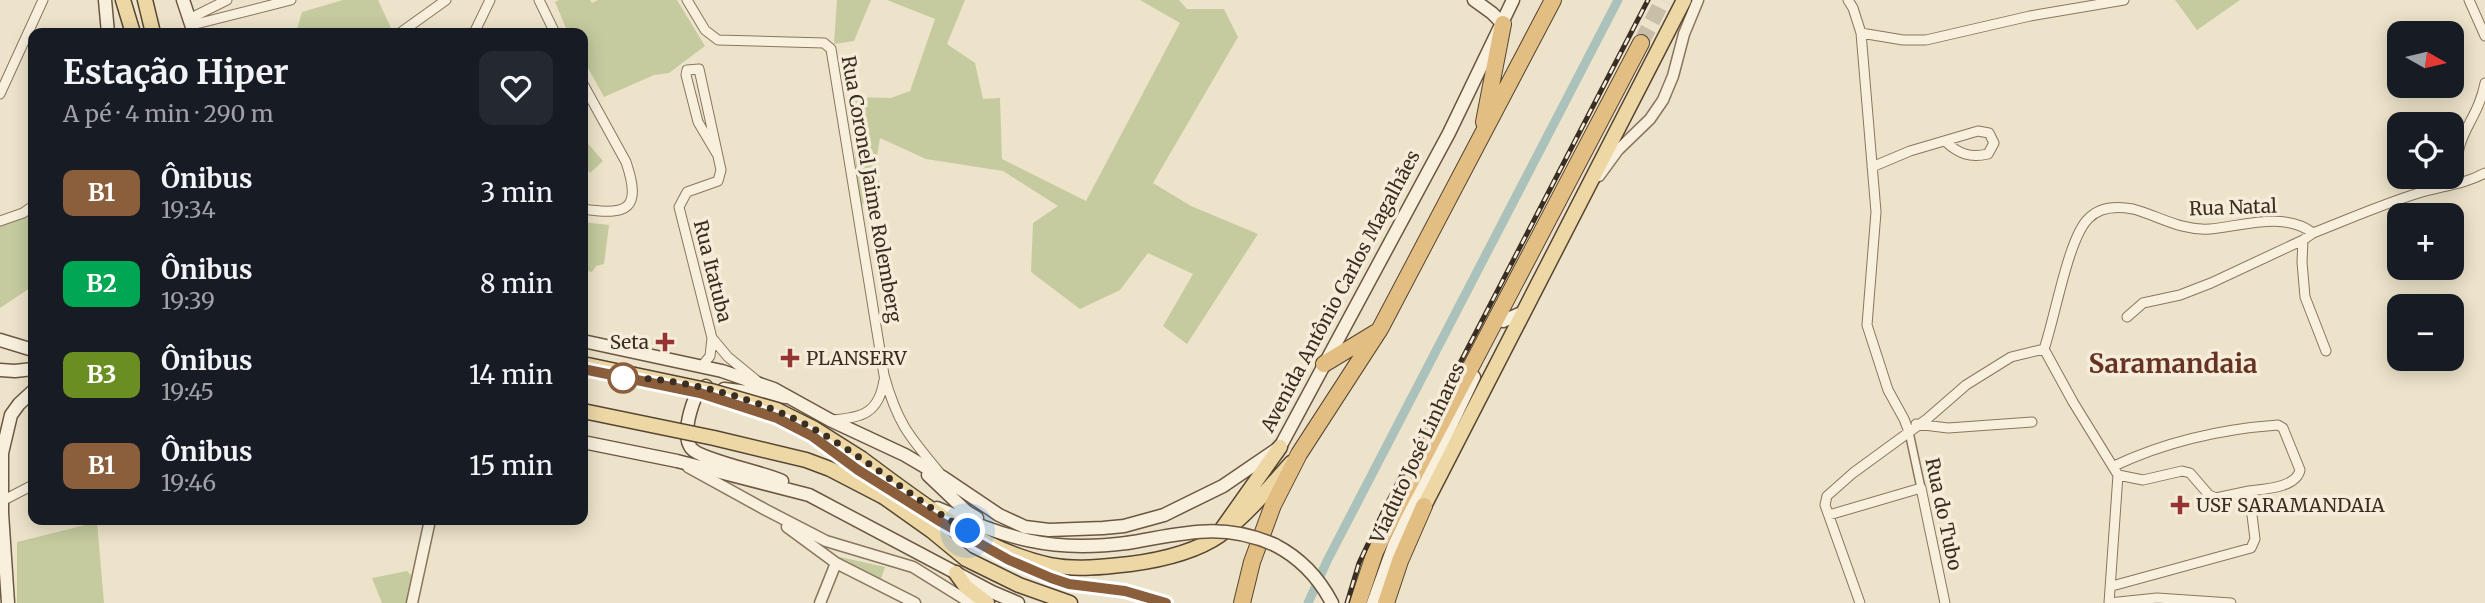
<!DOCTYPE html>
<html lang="pt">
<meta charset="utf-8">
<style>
:root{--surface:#171b24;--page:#242831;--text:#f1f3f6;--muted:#9ea1a6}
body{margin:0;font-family:Merriweather,serif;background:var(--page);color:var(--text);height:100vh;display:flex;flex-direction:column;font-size:26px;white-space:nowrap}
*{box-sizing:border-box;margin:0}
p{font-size:23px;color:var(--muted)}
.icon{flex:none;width:38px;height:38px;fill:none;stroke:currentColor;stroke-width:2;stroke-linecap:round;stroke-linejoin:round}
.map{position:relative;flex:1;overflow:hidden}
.side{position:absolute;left:28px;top:28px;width:560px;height:497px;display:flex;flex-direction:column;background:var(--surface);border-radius:14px;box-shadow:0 4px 18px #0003}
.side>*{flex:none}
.badge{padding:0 14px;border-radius:10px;font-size:24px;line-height:46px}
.needle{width:46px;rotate:98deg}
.buttons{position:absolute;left:2387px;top:21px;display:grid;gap:14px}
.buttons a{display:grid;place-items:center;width:77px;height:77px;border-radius:14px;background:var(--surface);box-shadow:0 4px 18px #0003;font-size:35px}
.you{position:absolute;width:35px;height:35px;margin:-18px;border:5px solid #fff;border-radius:50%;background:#1a73e8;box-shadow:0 0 0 10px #1a73e833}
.map>.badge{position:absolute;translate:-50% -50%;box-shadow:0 0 0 4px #fff}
.round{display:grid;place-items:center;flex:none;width:74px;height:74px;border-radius:14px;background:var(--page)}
.summary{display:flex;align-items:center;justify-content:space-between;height:119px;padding:0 35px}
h1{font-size:33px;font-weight:700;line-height:52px}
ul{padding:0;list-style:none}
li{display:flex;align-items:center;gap:21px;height:91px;padding:0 35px}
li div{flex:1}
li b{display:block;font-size:26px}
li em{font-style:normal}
li .badge{min-width:77px;font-weight:700;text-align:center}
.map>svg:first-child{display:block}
.green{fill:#c5cb9e}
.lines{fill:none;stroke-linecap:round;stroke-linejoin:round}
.canal{stroke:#aac2bb;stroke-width:9}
.trunk-tunnel{stroke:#c9bfa8;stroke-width:16;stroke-dasharray:16 8;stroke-linecap:butt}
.pedestrian-casing{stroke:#89765f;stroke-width:10}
.minor-casing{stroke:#89765f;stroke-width:11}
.tertiary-casing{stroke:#89765f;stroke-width:13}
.secondary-casing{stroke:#6b5742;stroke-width:15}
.primary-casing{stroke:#574533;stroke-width:17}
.trunk-casing{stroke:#574533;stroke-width:18}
.pedestrian{stroke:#f8f0dd;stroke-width:7}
.minor{stroke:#f8f0dd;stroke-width:9}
.tertiary{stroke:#f8f0dd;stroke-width:10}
.secondary{stroke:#f8f0dd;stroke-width:12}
.primary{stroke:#edd8a5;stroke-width:14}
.trunk{stroke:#e2be83;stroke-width:16}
.rail-casing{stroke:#3a2e22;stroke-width:5}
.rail{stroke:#f5edd9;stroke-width:2.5;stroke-dasharray:8;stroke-linecap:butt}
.secondary-bridge-casing{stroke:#6b5742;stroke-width:15;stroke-linecap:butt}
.primary-bridge-casing{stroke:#574533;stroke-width:17;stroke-linecap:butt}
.secondary-bridge{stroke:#f8f0dd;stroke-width:12}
.primary-bridge{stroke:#edd8a5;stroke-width:14}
.line-casing{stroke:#fff;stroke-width:16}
.line{stroke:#8b5e3c;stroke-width:10}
.walk{stroke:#3a2e22;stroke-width:7;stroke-dasharray:0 12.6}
.poi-dot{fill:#953432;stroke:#f5edd9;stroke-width:2.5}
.stop-dot{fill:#fff;stroke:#8b5e3c;stroke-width:3.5}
.labels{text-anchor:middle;stroke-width:7;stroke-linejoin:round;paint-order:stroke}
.street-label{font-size:19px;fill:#3a2e22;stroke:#f5edd9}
.poi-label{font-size:19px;fill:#3a2e22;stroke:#f5edd9;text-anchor:start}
.district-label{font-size:26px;font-weight:bold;fill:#653223;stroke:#f5edd9}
</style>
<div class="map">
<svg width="2485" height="603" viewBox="0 0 2485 603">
<rect width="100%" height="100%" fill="#ede3ca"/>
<!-- green -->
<path class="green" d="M343,0h35l14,30 -3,3h-93l6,-21z
M559,0h31l2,3 6,-3h79l28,46 -36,27 -15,2 -50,22 -21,-38v-26h-15l-13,-31z
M837,0h34l-17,41 -20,3z
M887,0h78l-18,44 28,19 8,36 17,-1 2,61 84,42 94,-178 -40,-23h39l8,9h37l14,28 -85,146 38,23 67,28 -71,110 -24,-18 30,-52 -45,-21 -28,37 -40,19 -49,-37 2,-49 25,-17 -55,-35 -77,-12 -46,-21 -6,37 7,9 -21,23 -11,-110 42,1 19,-7 25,-72z
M2175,0h65l-43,30z
M584,139l19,22 -13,12 -7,-9z
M33,203v83l-33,22v-84l24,-6z
M583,222l26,3 -5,39 -8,2 -4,6 -9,-2z
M97,522l7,81h-87v-61z
M822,553l63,14 -5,15z
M407,571l8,8 -6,24h-27l-10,-25z"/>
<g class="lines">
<!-- canal -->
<path class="canal" d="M1308,603l19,-42 291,-561"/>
<!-- trunk-tunnel -->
<path class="trunk-tunnel" d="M1641,43l22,-43"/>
<!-- pedestrian casing -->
<g class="pedestrian-casing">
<path id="pedestrian" d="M1909,432l12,56"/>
</g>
<!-- minor casing -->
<g class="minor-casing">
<path id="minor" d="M539,0l16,33
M687,0l18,30 13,10 106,3 7,6 53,326c13,47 24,60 55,97
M1848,0l5,8 8,25 15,179 -9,113 21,65 16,29 5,13
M2469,0l16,36
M189,19l38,-19
M192,25l99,-25
M400,33l46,-33
M474,33l16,-33
M1861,33l42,7h23l104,-24 94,-16
M583,84l43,78c16,47 2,54 -43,47
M0,94l43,-94
M1872,167l38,-16 68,-20 11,2 5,10 -6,11c-18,4 -29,0 -42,-12
M2459,183c-9,-48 18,-58 26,-100
M0,221l23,-8 10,-7
M2303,240l-1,22 3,35 21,54
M2127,317l16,-14 37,-8 31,-12 92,-43 10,-7c36,-14 72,-30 109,-41 21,-6 43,-8 63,-19
M712,338l16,19 28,23
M2044,349c11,-31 24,-110 44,-130 12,-13 29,-13 45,-10 26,7 48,22 77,20 33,-3 74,-18 103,4
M2044,349l29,53 45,73 -9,128
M701,367l9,-11 2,-18 -33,-131 8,-15 31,-11 3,-11 -22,-101 -12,1 -1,5 12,47 19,32
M832,420c30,-2 47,-7 52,-40
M1916,424l32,4 84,-6
M2118,475l25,5 39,-9 8,2 19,22 7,3 33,-7
M0,502l33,-17
M1829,515l92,-27 24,115
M2112,586l139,-38 4,-9 -6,-48c15,-2 47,-3 51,-21l-17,-42 -5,-3c-56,4 -113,17 -164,41
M1860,603l-35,-98 2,-9 26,-23 74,-54 39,-34 45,-28 33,-8
M2109,603l48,-5 74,5"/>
</g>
<!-- tertiary casing -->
<g class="tertiary-casing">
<path id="tertiary" d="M1599,176l19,-26 32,-31 13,-19 10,-24 11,-42 14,-34
M688,467l78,43 60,31 87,26 58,36
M787,527l49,36 79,40
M412,603l18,-83
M820,603l16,-40"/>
</g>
<!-- secondary casing -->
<g class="secondary-casing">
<path id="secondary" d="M105,0l3,33
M183,0l11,33
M1474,0l18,13 11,11
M1503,321l21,-9
M0,340l33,10
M583,341l139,30 52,18 56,31 75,35 39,23 55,37 26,12 24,3 54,-2 21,-2 40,-11 59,-29 57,-39 169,-314 64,-133
M0,370l15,1 18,-2
M706,386l-8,5c-6,13 -17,43 -7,57 9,12 72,24 91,33
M724,389l62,8
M583,442l94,19 132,34 183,97 26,11
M928,475l39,37 10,6
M937,508c72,30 110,45 190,35
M1275,545c25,13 44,33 57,58
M8,603l-6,-90v-60l9,-38 8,-11 14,-13
M1373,603l21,-58 80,-168"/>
</g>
<!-- primary casing -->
<g class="primary-casing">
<path id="primary" d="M123,0l10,33
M145,0l8,33
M862,459c57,42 117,91 188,106 26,5 54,2 80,-1 31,-4 64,-11 90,-29 27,-20 49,-47 71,-72
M884,497l48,34 34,28 53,26 51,18
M1424,506l260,-506
M1222,529l58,-82
M956,573l10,14 21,16"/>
</g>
<!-- trunk casing -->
<g class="trunk-casing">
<path id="trunk" d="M1484,122l19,-98
M1324,364l51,-31
M1242,603l10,-41 21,-57 26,-51 81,-125 173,-329
M1358,603l17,-51 15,-31 251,-478
M1386,603l14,-42 24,-55"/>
</g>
<!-- pedestrian -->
<use href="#pedestrian" class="pedestrian"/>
<!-- minor -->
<use href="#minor" class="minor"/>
<!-- tertiary -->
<use href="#tertiary" class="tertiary"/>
<!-- secondary -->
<use href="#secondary" class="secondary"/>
<!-- primary -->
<use href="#primary" class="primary"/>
<!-- trunk -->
<use href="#trunk" class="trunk"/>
<!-- rail casing -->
<g class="rail-casing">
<path id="rail" d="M1347,603l12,-40 28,-59 261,-504"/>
</g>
<!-- rail -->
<use href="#rail" class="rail"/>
<!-- secondary-bridge casing -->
<g class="secondary-bridge-casing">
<path id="secondary-bridge" d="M1127,543c55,-9 94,-22 148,2"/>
</g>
<!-- primary-bridge casing -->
<g class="primary-bridge-casing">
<path id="primary-bridge" d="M583,364l128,27 66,19 36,18 49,31
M583,411l131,27 92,22 24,9 54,28"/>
</g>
<!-- secondary-bridge -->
<use href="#secondary-bridge" class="secondary-bridge"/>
<!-- primary-bridge -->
<use href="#primary-bridge" class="primary-bridge"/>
</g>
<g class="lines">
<!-- line casing -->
<g class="line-casing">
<path id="line" d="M583,369l117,24 77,25 35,18 46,34 83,52 68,38 42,18 18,6 56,7 41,12"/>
</g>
<!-- line -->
<use href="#line" class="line"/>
<!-- walk -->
<path class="walk" d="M623,378c58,-1 138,21 189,50 55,30 102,72 156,103"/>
</g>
<!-- markers -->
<g class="poi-dot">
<path d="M661.5 331.5h7v7h7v7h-7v7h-7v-7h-7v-7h7z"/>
<path d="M786.5 347.5h7v7h7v7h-7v7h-7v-7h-7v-7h7z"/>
<path d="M2176.5 494.5h7v7h7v7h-7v7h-7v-7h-7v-7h7z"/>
</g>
<circle class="stop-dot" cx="623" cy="378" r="14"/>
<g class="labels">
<!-- street labels -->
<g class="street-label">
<text transform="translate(872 189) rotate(80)" y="7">Rua Coronel Jaime Rolemberg</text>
<text transform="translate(2233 207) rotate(-2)" y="7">Rua Natal</text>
<text transform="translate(713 271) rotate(76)" y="7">Rua Itatuba</text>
<text transform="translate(1340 291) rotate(-62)" y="7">Avenida Antônio Carlos Magalhães</text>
<text transform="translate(1417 453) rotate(-65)" y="7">Viaduto José Linhares</text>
<text transform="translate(1944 514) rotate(78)" y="7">Rua do Tubo</text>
</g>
<!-- poi labels -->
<g class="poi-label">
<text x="649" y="349" text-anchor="end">Seta</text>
<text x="806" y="365">PLANSERV</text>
<text x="2196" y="512">USF SARAMANDAIA</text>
</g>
<!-- district labels -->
<g class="district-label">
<text x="2173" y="373">Saramandaia</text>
</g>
</g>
</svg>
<div class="buttons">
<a><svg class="needle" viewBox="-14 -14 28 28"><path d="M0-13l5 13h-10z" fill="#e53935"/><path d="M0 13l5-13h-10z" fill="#9ea1a6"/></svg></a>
<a><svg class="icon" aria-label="locate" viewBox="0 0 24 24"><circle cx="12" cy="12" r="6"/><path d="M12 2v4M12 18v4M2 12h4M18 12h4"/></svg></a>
<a>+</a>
<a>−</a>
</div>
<div class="you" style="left:968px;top:531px"></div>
<section class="side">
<div class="summary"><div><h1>Estação Hiper</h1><p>A pé · 4 min · 290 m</p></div><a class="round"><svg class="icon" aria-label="heart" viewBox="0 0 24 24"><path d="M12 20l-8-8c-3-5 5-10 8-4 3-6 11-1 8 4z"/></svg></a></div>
<ul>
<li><span class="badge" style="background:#8b5e3c;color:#fff">B1</span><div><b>Ônibus</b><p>19:34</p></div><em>3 min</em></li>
<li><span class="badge" style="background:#00a651;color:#fff">B2</span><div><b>Ônibus</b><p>19:39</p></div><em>8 min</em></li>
<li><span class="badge" style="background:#6b8e23;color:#fff">B3</span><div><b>Ônibus</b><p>19:45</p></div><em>14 min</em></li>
<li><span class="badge" style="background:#8b5e3c;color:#fff">B1</span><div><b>Ônibus</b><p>19:46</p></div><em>15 min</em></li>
</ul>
</section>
</div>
